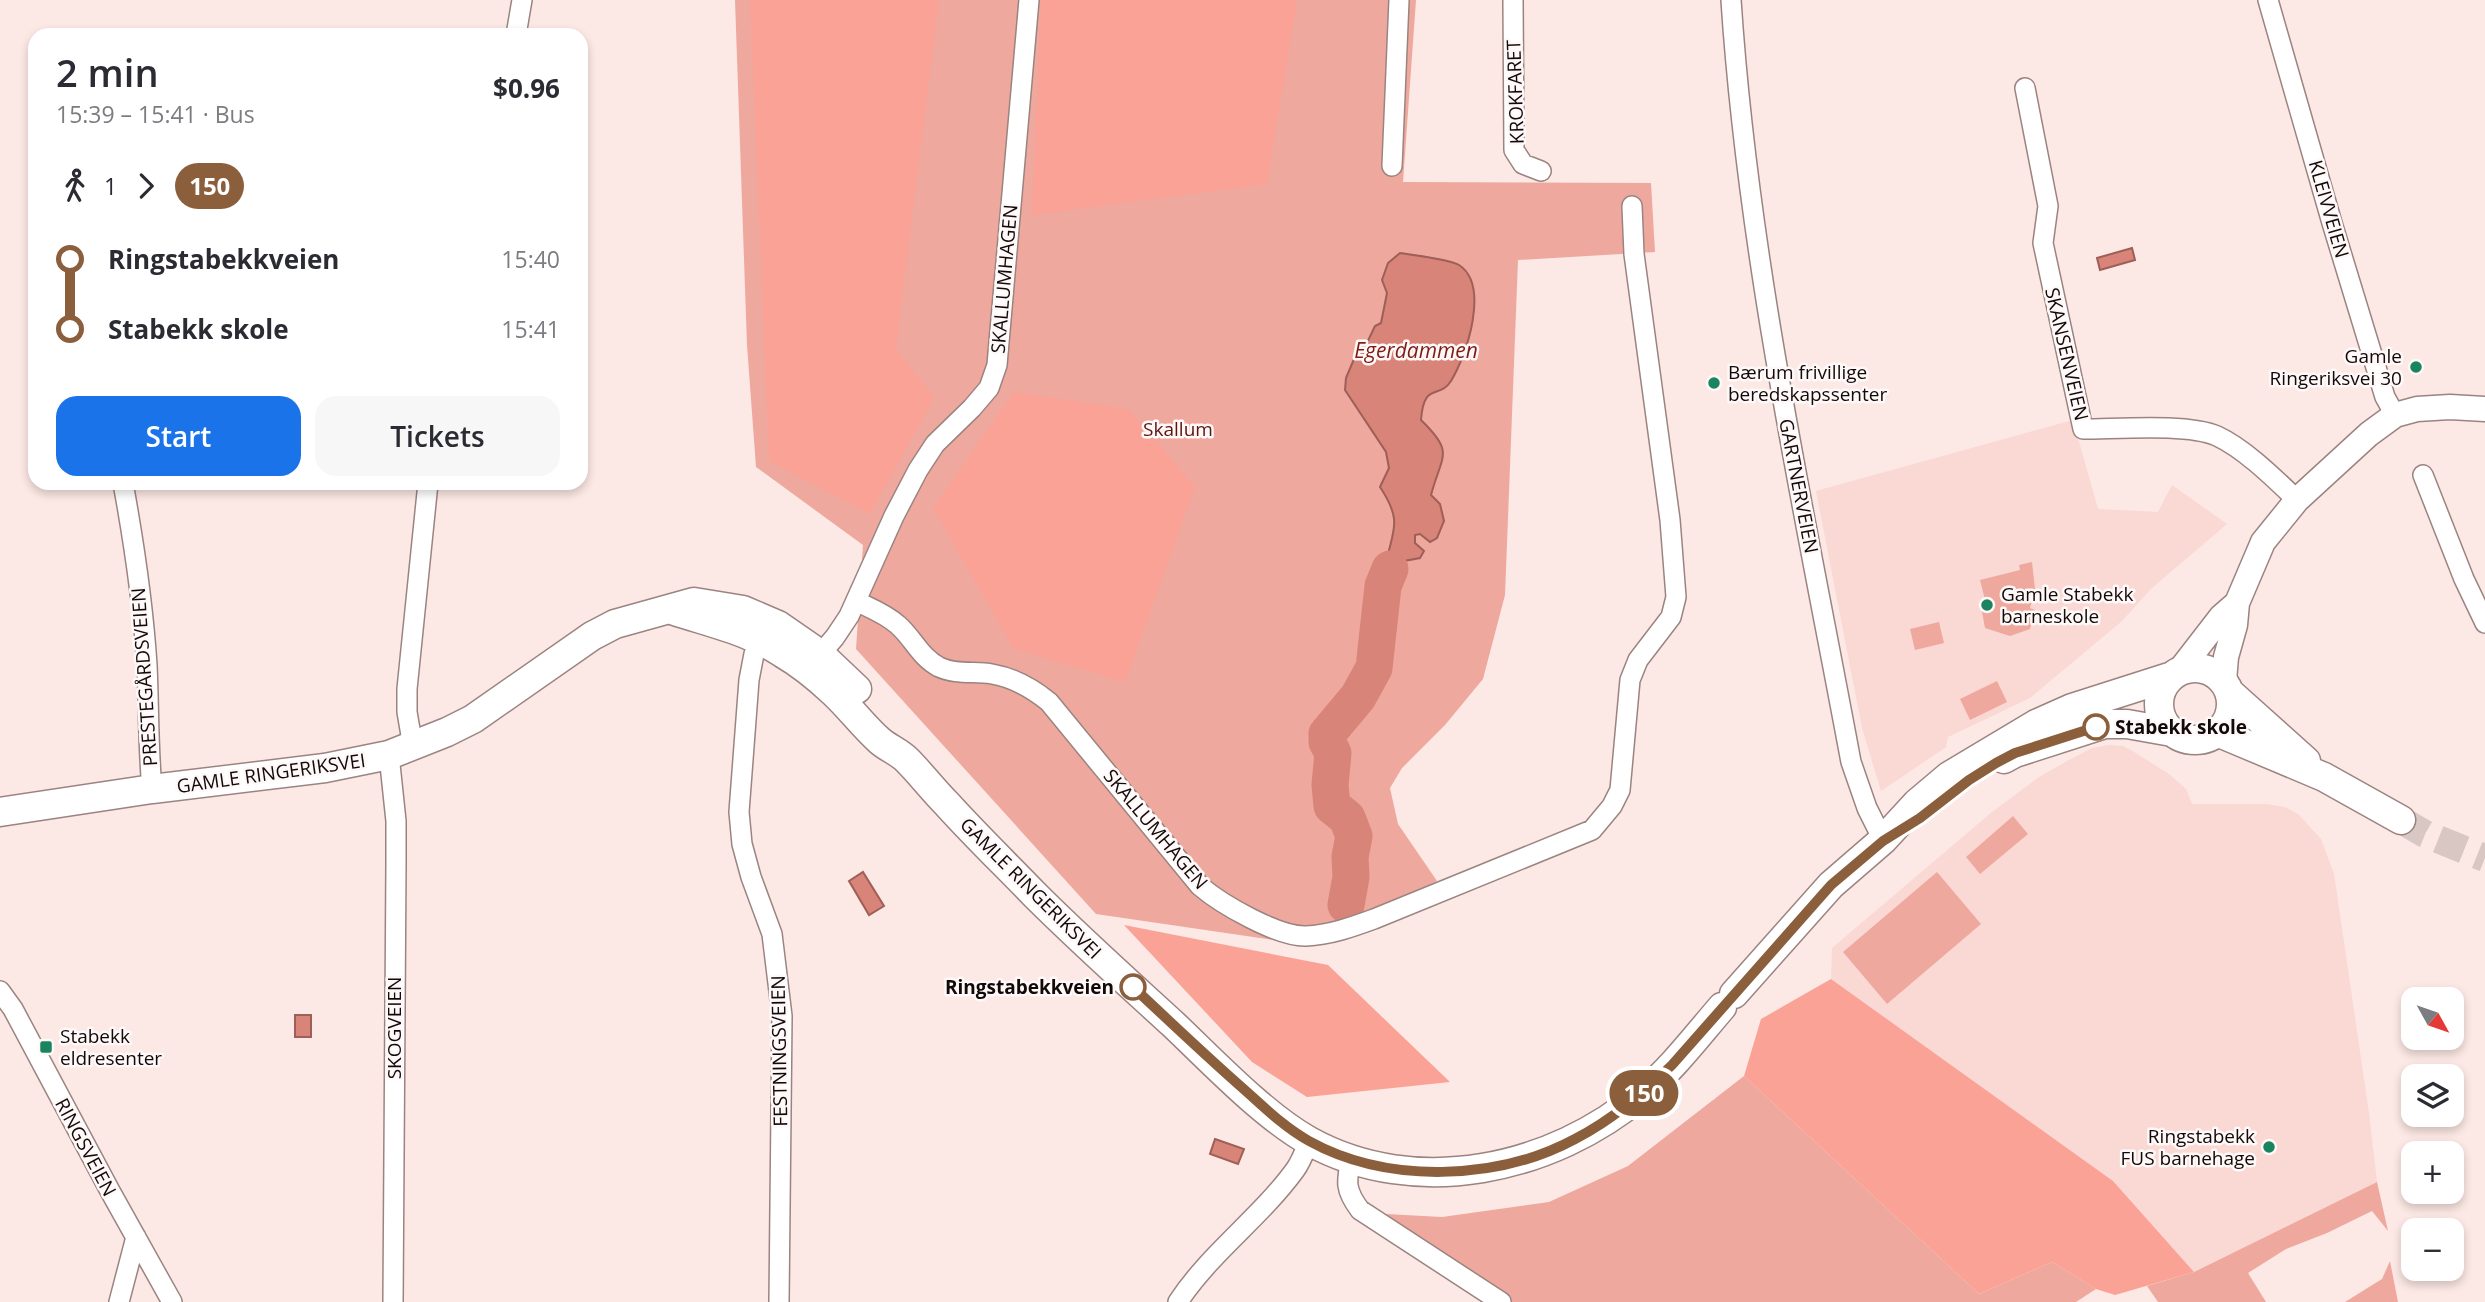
<!DOCTYPE html>
<meta charset="utf-8">
<style>
:root{--surface:#fff;--page:#f7f7f7;--text:#2b2b33;--muted:#7c7c81;--accent:#1a73e8}
body{margin:0;font-family:"Open Sans",sans-serif;background:var(--page);color:var(--text);height:100vh;display:flex;flex-direction:column;font-size:26px;white-space:nowrap}
*{box-sizing:border-box;margin:0}
p{font-size:23px;color:var(--muted)}
.icon{flex:none;width:38px;height:38px;fill:none;stroke:currentColor;stroke-width:2;stroke-linecap:round;stroke-linejoin:round}
.map{position:relative;flex:1;overflow:hidden}
.side{position:absolute;left:28px;top:28px;width:560px;height:462px;display:flex;flex-direction:column;background:var(--surface);border-radius:21px;box-shadow:0 4px 10px #0003}
.side>*{flex:none}
.badge{padding:0 14px;border-radius:23px;font-size:24px;line-height:46px}
.needle{width:46px;rotate:130deg}
.controls{position:absolute;left:2401px;top:987px;display:grid;gap:14px}
.controls a{display:grid;place-items:center;width:63px;height:63px;border-radius:14px;background:var(--surface);box-shadow:0 4px 10px #0003;font-size:35px}
.map>.badge{position:absolute;translate:-50% -50%;box-shadow:0 0 0 4px #fff}
.legs{display:flex;align-items:center;gap:10px;height:77px;padding:0 28px;font-size:23px}
.legs p{margin-inline-start:auto}
.headline{display:flex;align-items:center;justify-content:space-between;height:119px;padding:0 28px}
h1{font-size:38px;font-weight:600;line-height:52px}
.cta{display:flex;gap:14px;margin-top:auto;padding:14px 28px}
.cta a{flex:1;height:80px;border-radius:21px;background:var(--accent);color:#fff;font-size:28px;font-weight:600;line-height:80px;text-align:center}
.cta a+a{background:var(--page);color:var(--text)}
ul{padding:0 28px;list-style:none}
li{display:flex;align-items:center;gap:24px;height:70px;font-size:26px}
li i{display:grid;place-items:center;width:10px;height:100%;margin:0 9px;background:currentColor}
li i::after{content:'';width:18px;height:18px;margin:-9px;border:5px solid;border-radius:50%;background:var(--surface)}
li p{margin-inline-start:auto}
li:first-child i{background:linear-gradient(#0000 50%,currentColor 0)}
li:last-child i{background:linear-gradient(currentColor 50%,#0000 0)}
.map>svg:first-child{display:block}
.built{fill:#fad8d3}
.green{fill:#efa89d}
.forest{fill:#faa296}
.water{fill:#d88478;stroke:#9d5f57;stroke-width:2}
.lines{fill:none;stroke-linecap:round;stroke-linejoin:round}
.river{stroke:#d88478;stroke-width:37}
.secondary-tunnel{stroke:#d9c7c3;stroke-width:28;stroke-dasharray:28 14;stroke-linecap:butt}
.minor-casing{stroke:#9b8480;stroke-width:22}
.tertiary-casing{stroke:#9b8480;stroke-width:27}
.secondary-casing{stroke:#9b8480;stroke-width:31}
.minor{stroke:#fff;stroke-width:19}
.tertiary{stroke:#fff;stroke-width:24}
.secondary{stroke:#fff;stroke-width:28}
.line-1-casing{stroke:#fff;stroke-width:16}
.line-1{stroke:#8b5e3c;stroke-width:10}
.poi-dot{fill:#1a8460;stroke:#fef9f8;stroke-width:2.5}
.stop-1-dot{fill:#fff;stroke:#8b5e3c;stroke-width:3.5}
.labels{text-anchor:middle;stroke-width:5;stroke-linejoin:round;paint-order:stroke}
.street-label{font-size:19px;fill:#120a09;stroke:#fef9f8}
.poi-label{font-size:19px;fill:#120a09;stroke:#fef9f8;text-anchor:start}
.park-label{font-size:19px;fill:#5e130e;stroke:#fef9f8}
.stop-label{font-size:19px;font-weight:bold;fill:#120a09;stroke:#fef9f8;text-anchor:start}
.water-label{font-size:21px;font-style:italic;fill:#7f1a14;stroke:#fef9f8}
</style>
<div class="map">
<svg width="2485" height="1302" viewBox="0 0 2485 1302">
<rect width="100%" height="100%" fill="#fce8e4"/>
<!-- built -->
<path class="built" d="M2073,420l25,89 60,3 14,-27 55,39 -75,64 -30,33 -92,77 -82,39 -2,10 -65,44 -19,-63 -46,-237z
M2109,745l14,1 11,6 35,22 17,15 6,15h74l19,3 13,7 23,25 13,35 35,239 8,69 -183,90 -81,-91 -282,-202 1,-31 160,-136 47,-35 30,-17 23,-12z"/>
<!-- green -->
<path class="green" d="M735,0h681l-13,182 248,1 4,69 -137,8 -13,335 -22,84 -38,46 -43,43 -12,20 8,36 39,57 -18,10 -79,31 -26,24 -218,-32 -240,-265 7,-104 -107,-78 -9,-122z
M2032,562l3,27 -5,19 5,2 -5,19 -20,7 -25,-8 -4,-22 4,-6 -5,-20 40,-10 -1,-5z
M1939,622l5,21 -29,7 -5,-21z
M1997,681l10,21 -37,18 -10,-21z
M2013,816l15,18 -48,40 -14,-17z
M1937,872l44,52 -94,80 -44,-52z
M1744,1076l235,218 73,-32 44,27 -20,13h-578l-112,-88 56,3 107,-15 79,-36z
M2377,1182l11,49 -16,-20 -45,22 -41,16 -38,24 18,29h-108l-11,-16 47,-14z
M2390,1261l8,41h-53l37,-23z"/>
<!-- forest -->
<path class="forest" d="M750,0h189l-43,349 38,49 -64,116 -101,-53z
M1041,0h256l-30,184 -235,31z
M1014,392l114,17 67,78 -70,195 -112,-34 -80,-140z
M1124,925l204,40 122,117 -143,15 -55,-35z
M1831,979l282,202 81,91 -79,23 -19,-6 -44,-27 -73,32 -235,-218 17,-57z"/>
<!-- water -->
<path class="water" d="M2132,248l3,12 -35,10 -3,-12z
M1400,253c12,2 49,6 59,12 31,20 8,90 -8,116 -12,19 -27,0 -30,39 34,33 21,34 10,75l9,9 4,17 -7,17 -7,4 -10,-8 -5,1v8l9,8 -4,7 -16,3 -10,9 -9,-2c7,-38 19,-45 -5,-81l9,-19 -3,-16 -41,-62 1,-12 13,-31h6l10,-21 6,-3 6,-30 -5,-13 6,-17z
M863,872l21,34 -15,9 -20,-34z
M295,1015h16v22h-16z
M1215,1139l29,10 -6,15 -28,-10z"/>
<g class="lines">
<!-- river -->
<path class="river" d="M1346,905l5,-28 -1,-20 4,-21 -7,-18 -15,-12 -2,-21 3,-32 -6,-11v-8l31,-37 16,-29 9,-82 7,-17"/>
<!-- secondary-tunnel -->
<path class="secondary-tunnel" d="M2401,820l24,14 60,24"/>
<!-- minor casing -->
<g class="minor-casing">
<path id="minor" d="M1513,0l1,150 9,14 18,7
M1731,0c17,257 73,509 120,762l16,46 16,32
M2268,0l64,223 53,174 10,18
M516,35l6,-35
M2025,88l23,118 -5,37 40,186c34,0 105,-6 134,7 28,13 58,43 80,64
M1392,166l7,-166
M2423,475l41,104 21,44
M123,483c11,60 20,121 24,182 2,41 1,82 5,124
M856,601c14,7 30,13 42,24 15,13 22,32 41,42 17,8 36,4 53,7 23,4 40,14 57,28l151,184c21,18 78,51 106,50 24,-1 46,-9 68,-17l218,-89 20,-24 8,-16 10,-110 8,-20 33,-43 5,-20 -6,-77 -36,-266 -2,-48
M761,640l-7,14 -5,26 -10,132 3,32 9,33 21,57 10,82 -3,286
M812,664l23,-27 14,-21 45,-100 24,-46 17,-26 37,-36 17,-20 8,-23 32,-365
M413,747l-6,-35v-23l21,-206
M389,755l7,66v43l-3,438
M0,991l13,18 97,182 62,111
M1351,1159c-5,23 -6,31 9,51l141,92
M119,1302l17,-65
M1178,1302c32,-49 82,-84 117,-132 6,-8 10,-19 14,-29"/>
</g>
<!-- tertiary casing -->
<g class="tertiary-casing">
<path id="tertiary" d="M2180,670l41,-53 16,-14
M2224,681l2,-24 9,-32 2,-22 26,-61 34,-42 72,-66 26,-19 22,-6 33,-2 35,2"/>
</g>
<!-- secondary casing -->
<g class="secondary-casing">
<path id="secondary" d="M672,610c38,13 76,20 110,43 19,11 36,25 52,40 16,15 30,34 46,48 8,7 19,11 27,19 14,14 26,30 40,44 28,31 58,60 87,90 45,45 93,88 140,131 39,37 89,90 135,116 107,59 243,29 333,-47 30,-25 55,-58 80,-87
M2159 704a36 36 0 1 1 72 0a36 36 0 1 1-72 0Z
M2229,692l77,69
M2217,732l107,45 77,43
M2004,759l11,-6 90,-29h22l45,8
M0,812l152,-23 173,-21 64,-13 58,-23 26,-13 119,-83 23,-12 79,-22 49,8 35,15 42,29 37,35
M1734,994l97,-109 52,-45 34,-37 32,-27 87,-52 36,-16 97,-31"/>
</g>
<!-- minor -->
<use href="#minor" class="minor"/>
<!-- tertiary -->
<use href="#tertiary" class="tertiary"/>
<!-- secondary -->
<use href="#secondary" class="secondary"/>
</g>
<g class="lines">
<!-- line-1 casing -->
<g class="line-1-casing">
<path id="line-1" d="M1133,987c35,33 70,66 105,97 23,20 44,42 71,57 78,43 188,40 266,-2 37,-19 67,-45 97,-74l159,-180 52,-44 37,-23 49,-38 27,-17 19,-10 81,-26"/>
</g>
<!-- line-1 -->
<use href="#line-1" class="line-1"/>
</g>
<!-- markers -->
<g class="poi-dot">
<circle cx="2416" cy="367" r="7"/>
<circle cx="1714" cy="383" r="7"/>
<circle cx="1987" cy="605" r="7"/>
<rect x="39" y="1040" width="14" height="14" rx="3.5"/>
<circle cx="2269" cy="1147" r="7"/>
</g>
<g class="stop-1-dot">
<circle cx="2096" cy="727" r="12"/>
<circle cx="1133" cy="987" r="12"/>
</g>
<g class="labels">
<!-- street labels -->
<g class="street-label">
<text transform="translate(1515 92) rotate(-92)" y="7">KROKFARET</text>
<text transform="translate(2329 209) rotate(74)" y="7">KLEIVVEIEN</text>
<text transform="translate(1004 279) rotate(-85)" y="7">SKALLUMHAGEN</text>
<text transform="translate(2067 354) rotate(77)" y="7">SKANSENVEIEN</text>
<text transform="translate(1799 486) rotate(79)" y="7">GARTNERVEIEN</text>
<text transform="translate(144 677) rotate(-94)" y="7">PRESTEGÅRDSVEIEN</text>
<text transform="translate(271 773) rotate(-8)" y="7">GAMLE RINGERIKSVEI</text>
<text transform="translate(1156 829) rotate(50)" y="7">SKALLUMHAGEN</text>
<text transform="translate(1031 888) rotate(45)" y="7">GAMLE RINGERIKSVEI</text>
<text transform="translate(394 1028) rotate(-90)" y="7">SKOGVEIEN</text>
<text transform="translate(779 1051) rotate(-91)" y="7">FESTNINGSVEIEN</text>
<text transform="translate(86 1147) rotate(62)" y="7">RINGSVEIEN</text>
</g>
<!-- poi labels -->
<g class="poi-label">
<text x="2402" y="363" text-anchor="end">Gamle<tspan x="2402" dy="22">Ringeriksvei 30</tspan></text>
<text x="1728" y="379">Bærum frivillige<tspan x="1728" dy="22">beredskapssenter</tspan></text>
<text x="2001" y="601">Gamle Stabekk<tspan x="2001" dy="22">barneskole</tspan></text>
<text x="60" y="1043">Stabekk<tspan x="60" dy="22">eldresenter</tspan></text>
<text x="2255" y="1143" text-anchor="end">Ringstabekk<tspan x="2255" dy="22">FUS barnehage</tspan></text>
</g>
<!-- park labels -->
<g class="park-label">
<text x="1178" y="436">Skallum</text>
</g>
<!-- stop labels -->
<g class="stop-label">
<text x="2115" y="734">Stabekk skole</text>
<text x="1114" y="994" text-anchor="end">Ringstabekkveien</text>
</g>
<!-- water labels -->
<g class="water-label">
<text x="1416" y="358">Egerdammen</text>
</g>
</g>
</svg>
<div class="controls">
<a><svg class="needle" viewBox="-14 -14 28 28"><path d="M0-13l5 13h-10z" fill="#e53935"/><path d="M0 13l5-13h-10z" fill="#7c7c81"/></svg></a>
<a><svg class="icon" aria-label="layers" viewBox="0 0 24 24"><path d="M12 4l9 5-9 5-9-5zM3 14l9 5 9-5"/></svg></a>
<a>+</a>
<a>−</a>
</div>
<b class="badge" style="left:1644px;top:1093px;background:#8b5e3c;color:#fff">150</b>
<section class="side">
<div class="headline"><div><h1>2 min</h1><p>15:39 – 15:41 · Bus</p></div><b>$0.96</b></div>
<div class="legs"><svg class="icon" aria-label="walk" viewBox="0 0 24 24"><circle cx="13" cy="4" r="2"/><path d="M13 8l-2 6 4 7M11 14l-3 7M7 12l3-4h3l4 4"/></svg>1<svg class="icon" aria-label="forward" viewBox="0 0 24 24"><path d="M9 5l7 7-7 7"/></svg><b class="badge" style="background:#8b5e3c;color:#fff">150</b></div>
<ul>
<li><i style="color:#8b5e3c"></i><b>Ringstabekkveien</b><p>15:40</p></li>
<li><i style="color:#8b5e3c"></i><b>Stabekk skole</b><p>15:41</p></li>
</ul>
<div class="cta"><a>Start</a><a>Tickets</a></div>
</section>
</div>
